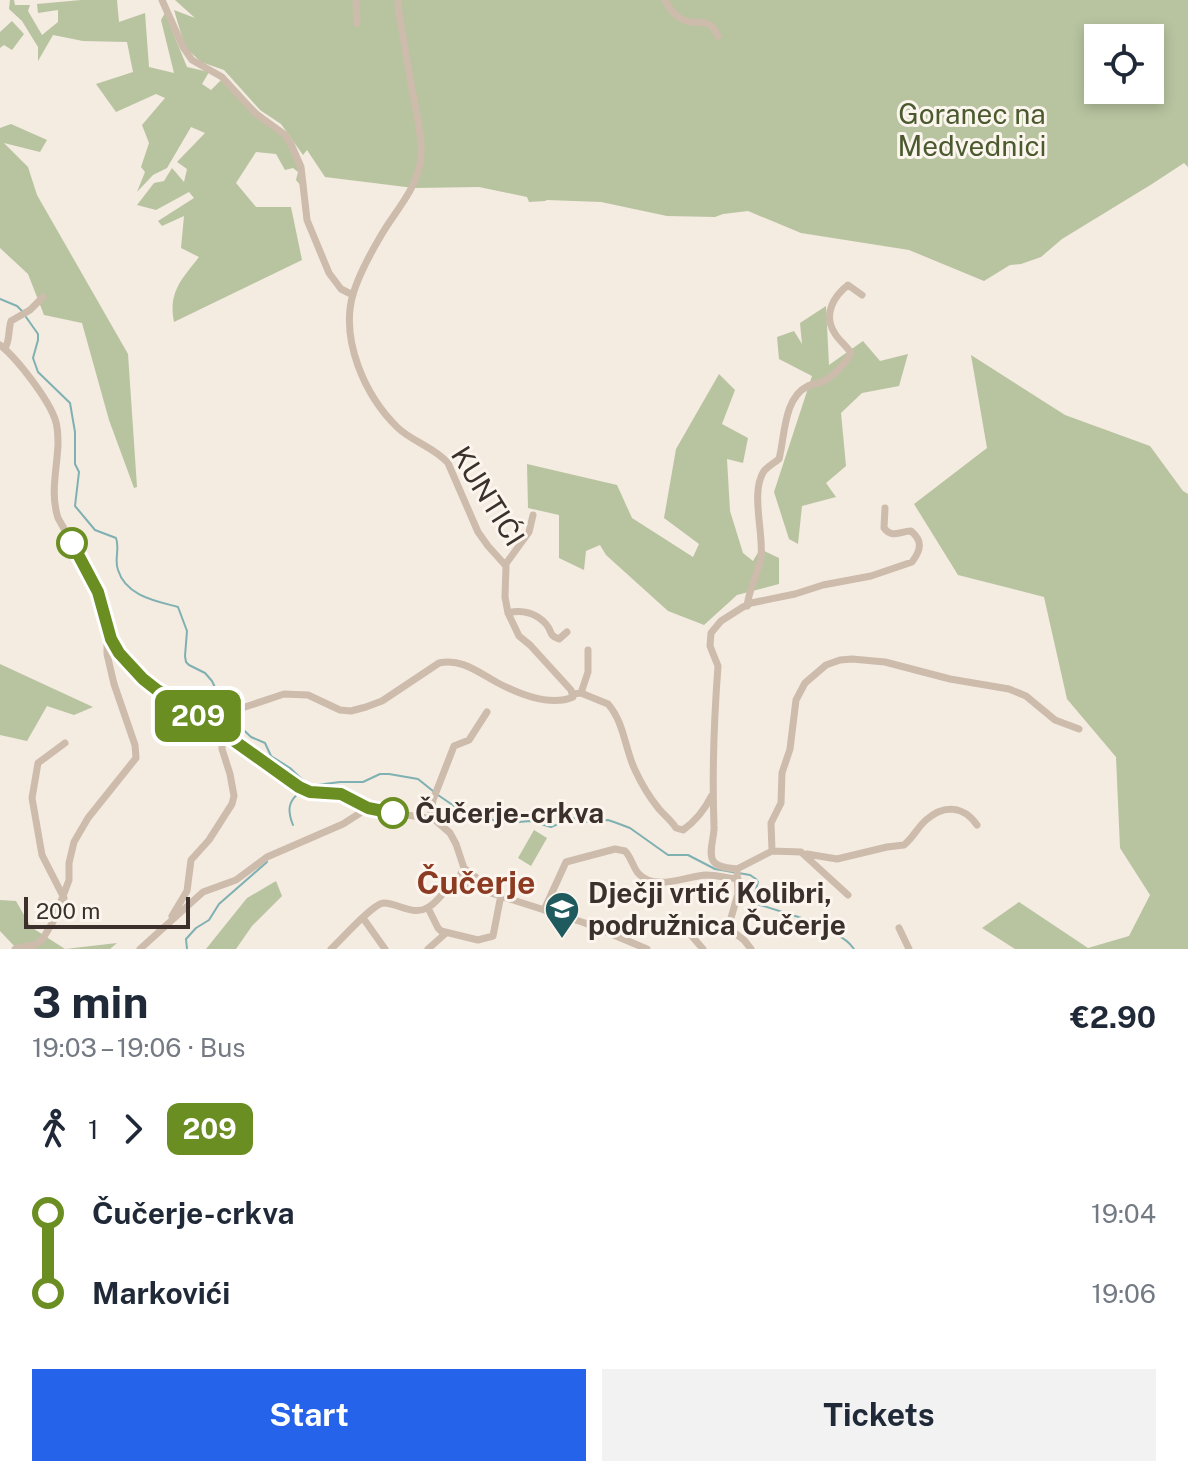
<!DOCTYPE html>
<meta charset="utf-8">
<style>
:root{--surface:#fff;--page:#f2f2f3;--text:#1f2937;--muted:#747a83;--accent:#2563eb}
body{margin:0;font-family:"Public Sans",sans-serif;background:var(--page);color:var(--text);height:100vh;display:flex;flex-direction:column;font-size:30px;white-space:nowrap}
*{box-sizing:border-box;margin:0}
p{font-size:26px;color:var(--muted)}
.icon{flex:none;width:44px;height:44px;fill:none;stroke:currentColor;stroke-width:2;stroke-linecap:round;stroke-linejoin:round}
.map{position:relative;height:949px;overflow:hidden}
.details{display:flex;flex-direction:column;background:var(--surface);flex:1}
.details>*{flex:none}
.badge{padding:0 16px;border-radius:12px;font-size:28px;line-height:52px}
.buttons{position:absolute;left:1084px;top:24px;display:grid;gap:16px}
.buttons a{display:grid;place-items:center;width:80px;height:80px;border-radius:0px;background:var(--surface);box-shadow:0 4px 12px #0003;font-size:40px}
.scale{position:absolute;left:24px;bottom:20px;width:166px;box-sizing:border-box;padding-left:8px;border:4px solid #3b302b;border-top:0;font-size:22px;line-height:28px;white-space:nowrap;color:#3b302b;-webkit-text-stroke:6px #fbf5ee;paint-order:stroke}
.map>.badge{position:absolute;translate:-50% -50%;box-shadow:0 0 0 4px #fff}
.legs{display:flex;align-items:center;gap:12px;height:88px;padding:0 32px;font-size:26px}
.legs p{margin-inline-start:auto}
.overview{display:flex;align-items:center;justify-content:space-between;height:136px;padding:0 32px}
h1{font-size:44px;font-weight:700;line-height:60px}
.button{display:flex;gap:16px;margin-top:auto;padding:16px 32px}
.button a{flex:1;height:92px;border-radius:0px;background:var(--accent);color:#fff;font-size:32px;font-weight:700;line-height:92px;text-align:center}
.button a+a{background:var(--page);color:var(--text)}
ul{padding:0 32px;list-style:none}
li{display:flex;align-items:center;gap:28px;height:80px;font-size:30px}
li i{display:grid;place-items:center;width:12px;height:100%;margin:0 10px;background:currentColor}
li i::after{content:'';width:20px;height:20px;margin:-10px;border:6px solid;border-radius:50%;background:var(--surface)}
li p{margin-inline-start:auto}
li:first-child i{background:linear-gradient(#0000 50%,currentColor 0)}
li:last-child i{background:linear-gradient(currentColor 50%,#0000 0)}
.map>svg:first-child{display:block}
.green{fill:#b8c4a0;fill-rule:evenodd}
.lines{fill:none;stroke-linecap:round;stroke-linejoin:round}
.stream{stroke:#7fb0b2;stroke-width:2}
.minor{stroke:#cdbbac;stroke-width:7}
.line-1-casing{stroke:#fff;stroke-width:18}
.line-1{stroke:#6b8e23;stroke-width:12}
.stop-1-dot{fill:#fff;stroke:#6b8e23;stroke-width:4}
.labels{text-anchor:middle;stroke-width:6;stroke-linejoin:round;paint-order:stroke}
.park-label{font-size:28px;fill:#4a5a2e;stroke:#fbf5ee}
.street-label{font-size:28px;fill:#3b302b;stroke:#fbf5ee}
.stop-label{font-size:28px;font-weight:bold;fill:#3b302b;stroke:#fbf5ee;text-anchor:start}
.poi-label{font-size:28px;font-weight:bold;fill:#3b302b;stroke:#fbf5ee;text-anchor:start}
.quarter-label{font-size:32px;font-weight:bold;fill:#8c3b22;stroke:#fbf5ee}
</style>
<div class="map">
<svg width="1188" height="949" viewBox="0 0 1188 949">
<rect width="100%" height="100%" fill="#f4ebe1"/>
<!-- green -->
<path class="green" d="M10,0h4l1,5h15l-2,6 14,24 16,-13v-12l-20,3 -1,-9 44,-4h36l2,22 26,-9 4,54 25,6 -13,-53 4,-7 22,54 22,5 -7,12 9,6 12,-12 60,56 12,20 7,33 -6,-7 2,-8 -5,-4 -8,2 -9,-16 -20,-2 -20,31 20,24h35l11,53 -128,62c-6,-30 8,-43 25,-65l-18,-9 3,-32 -22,10 -4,-5 36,-23 -5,-6 -33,18 -19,-5 17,-22 10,-2 8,-13 12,14 3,-13 -10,-7 28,-29 -14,-6 -24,41 -14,7 -16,17 8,-20 -4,-5 8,-24 -7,-18 23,-27 -9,-4 -40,18 -20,-28 37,-12 -6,-30 -44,-1 -30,-6 -15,26v-14l-16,-26 -13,-12z
M175,0h1013v167l-4,-4 -32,21 -90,55 -21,18 -20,7 -11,1 -26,16 -75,-31 -108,-17 -53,-22 -25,3 -8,3 -48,-1 -66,-14 -54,-2 -2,1 -16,1 -2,-5 -48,-10 -65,1 -89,-11 -18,-27 -4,5 -22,-31 -21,-14 -36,-40 -23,-8 -16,-15 -11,-37 21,8zM1098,38h52v52h-52z
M12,21l12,13 -12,16 -8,-5 -4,3v-16z
M11,124l36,16 -7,12 -36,-9 24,24 9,28 91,159 9,133 -3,1 -25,-68 -27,-97 -38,-8 -16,-41 -28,-26v-120z
M826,306l3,59 34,-24 17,20 28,-7 -9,32 -37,7 -21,20 5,53 -20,17 10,14 -34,9 -4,38 -9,-5 -15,-47 38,-116 -33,-17 -2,-22 17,-6 8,13 -2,-21z
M971,355l94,60 85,31 33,45 5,3v455h-173l-33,-21 37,-26 69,46 41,-12 21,-41 -30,-47 -4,-91 -49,-58 -23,-102 -86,-22 -44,-71 73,-56z
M719,374l16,16 -13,34 26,14 -5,25 -16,-4 3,52 13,42 10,8 7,-12 19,9v26l-42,11 -33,30 -36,-14 -62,-56 -6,-10 -14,6 -2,19 -25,-12v-43l-31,-7 -1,-44 90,21 15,33 61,39 6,-13 -35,-26 12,-69z
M0,664l93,43 -19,8 -27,-9 -20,35 -27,-6z
M534,830l13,8 -16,28 -13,-8z
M276,881l6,15 -30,30 -16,23h-30l41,-51z
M0,900l16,1 15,26 34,22 52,-6 -7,6h-93l-17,-18z"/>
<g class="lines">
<!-- stream -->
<path class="stream" d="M0,299l17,7 6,6
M26,317l12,17v6l-5,18 5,14 32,31 5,29v32l4,8 -4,34 20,24 21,8c4,10 -2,22 2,32 8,26 38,31 60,37l9,24 -2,25 1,6 3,3 16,8 7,8 15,32
M231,718l20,19 14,6 6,13 19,12 19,18 31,-4h23l17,-8h9l29,5 15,12
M438,795l16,11 39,14 14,3 23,-2 21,6 22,-9 15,4 20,-2 6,2 16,6 38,27h20l27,14 35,6 6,4 2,3 -4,15 3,7 54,17c10,1 11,5 19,10 11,7 16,7 24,18
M293,825c-6,-15 -5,-24 8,-34
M187,949l-1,-10 10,-11 13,-8 10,-16 48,-42"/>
<!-- minor -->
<path class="minor" d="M162,0l21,47 9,13 30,17 33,36 29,21 7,10 10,23 6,53 22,53 12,16 12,6
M356,0l1,23
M665,0c4,10 14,20 25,22 6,1 13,-1 20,3 3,2 6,7 8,11
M0,345c17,13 48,54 55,74 3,8 3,17 3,25 -1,26 -8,49 0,74l35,62 5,12 11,43 10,18 31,32 31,18 118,84 11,5 31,2 32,16 61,9 16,14 6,11 8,24 33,26
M5,348c5,-7 3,-18 6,-27l19,-11 13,-13
M505,565l24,-33 4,-17
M747,606c2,-17 11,-32 14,-49 3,-23 -11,-65 3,-86 4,-5 10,-8 15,-12 6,-22 4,-61 29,-73 3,-2 8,-2 12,-3 12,-5 25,-19 31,-30 -5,-8 -13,-13 -17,-21 -11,-18 0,-36 14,-47l14,10
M508,613c14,-4 28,0 38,11 7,8 2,11 13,15l8,-7
M581,693l7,-21v-22
M573,694l8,-1 27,11c16,18 17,45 27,66 6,13 15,28 24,39 6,7 12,11 17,19l7,2c13,-9 22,-21 29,-35
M218,731l12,-19 54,-18 24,1 32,15 11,1 15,-4 16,-6 57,-38c23,-5 40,10 59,20 21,11 52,24 75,14l-2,-7 -41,-45 -11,-9 -11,-23 -3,-16 1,-31 -18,-20 -10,-14 -30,-69c-14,-16 -35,-21 -50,-35 -33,-32 -58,-88 -45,-134 6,-19 16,-38 26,-55 14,-26 35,-45 41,-75 3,-18 -1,-37 -4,-55 -5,-24 -9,-48 -13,-73 -2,-12 -5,-24 -5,-36
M430,818l3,-18 21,-54 15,-6 18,-28
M772,851l-1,-28 10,-20 1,-30 8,-24 6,-49 9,-17 21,-18 14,-5 12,-1 33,3 65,17 59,10 17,7 29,24 24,9
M807,854l30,5 50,-12 17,-2c9,-7 13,-17 22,-25 18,-16 38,-14 51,5
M464,868l-3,5v6l8,7 116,37 62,26
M737,869c-7,-1 -18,-1 -23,-7 -7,-8 1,-26 0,-36 -2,-53 0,-107 4,-160l-8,-20 1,-13 10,-12 22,-14 8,-4 44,-9 28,-9 48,-9 41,-14c9,-12 11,-21 -1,-31 -11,0 -19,8 -27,-3l1,-20
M64,898l-22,-43 -10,-57 6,-35 27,-20
M428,908l10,20 3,3 37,9 15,-4 8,-41
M544,910l22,-48 49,-13 10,2c6,6 8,16 13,22 16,19 48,3 68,2 11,0 21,3 32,4
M172,916l15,-25 4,-31 18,-20 23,-36 2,-8 -4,-22 -8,-25v-8l3,-6
M363,918l22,31
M677,919l26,30
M899,928l10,21
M15,949l9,-3h9l9,-6 12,-20 15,-40v-17l5,-21 14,-24 48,-60 -1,-13 -21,-61 -7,-30v-10l4,-5
M140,949l63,-57 33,-12 31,-23 76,-33 25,-16
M331,949c10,-9 42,-46 53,-46 14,0 28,13 43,5 14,-7 19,-24 34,-29
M428,949l18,-16
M751,949l-7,-9 -16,-12 10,-34 -1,-25 35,-18 29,1 47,43"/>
</g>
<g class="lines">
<!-- line-1 casing -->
<g class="line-1-casing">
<path id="line-1" d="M72,543l26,49 13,47 8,14 24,26 14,11 24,13 118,84 11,5 31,2 27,14 25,5"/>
</g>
<!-- line-1 -->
<use href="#line-1" class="line-1"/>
</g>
<!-- icons -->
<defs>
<g id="school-pin" transform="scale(1.8)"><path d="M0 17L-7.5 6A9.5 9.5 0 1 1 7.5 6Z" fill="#1f5a5e" stroke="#fbf5ee"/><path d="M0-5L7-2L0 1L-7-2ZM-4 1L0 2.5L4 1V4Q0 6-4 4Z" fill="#fff"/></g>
</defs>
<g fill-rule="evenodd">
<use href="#school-pin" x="562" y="909"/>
</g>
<!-- markers -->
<g class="stop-1-dot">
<circle cx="72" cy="543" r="14"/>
<circle cx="393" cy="813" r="14"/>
</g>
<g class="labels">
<!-- park labels -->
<g class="park-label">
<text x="972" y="124">Goranec na<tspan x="972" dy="32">Medvednici</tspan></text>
</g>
<!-- street labels -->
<g class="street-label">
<text transform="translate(488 496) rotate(58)" y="10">KUNTIĆI</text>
</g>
<!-- stop labels -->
<g class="stop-label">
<text x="415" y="823">Čučerje-crkva</text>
</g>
<!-- poi labels -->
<g class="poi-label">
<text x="588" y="903">Dječji vrtić Kolibri,<tspan x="588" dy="32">podružnica Čučerje</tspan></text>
</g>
<!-- quarter labels -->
<g class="quarter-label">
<text x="476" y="894">Čučerje</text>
</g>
</g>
</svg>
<div class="buttons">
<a><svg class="icon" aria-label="locate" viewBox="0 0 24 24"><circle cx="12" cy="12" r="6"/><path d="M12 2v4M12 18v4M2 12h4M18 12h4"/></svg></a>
</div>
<div class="scale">200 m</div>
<b class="badge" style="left:198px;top:716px;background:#6b8e23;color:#fff">209</b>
</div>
<section class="details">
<div class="overview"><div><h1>3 min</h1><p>19:03 – 19:06 · Bus</p></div><b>€2.90</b></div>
<div class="legs"><svg class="icon" aria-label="walk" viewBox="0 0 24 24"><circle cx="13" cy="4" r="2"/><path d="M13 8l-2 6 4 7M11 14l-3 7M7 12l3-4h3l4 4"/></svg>1<svg class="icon" aria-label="forward" viewBox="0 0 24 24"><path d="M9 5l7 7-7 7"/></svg><b class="badge" style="background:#6b8e23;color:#fff">209</b></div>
<ul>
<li><i style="color:#6b8e23"></i><b>Čučerje-crkva</b><p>19:04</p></li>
<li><i style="color:#6b8e23"></i><b>Markovići</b><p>19:06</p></li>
</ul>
<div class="button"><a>Start</a><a>Tickets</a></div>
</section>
